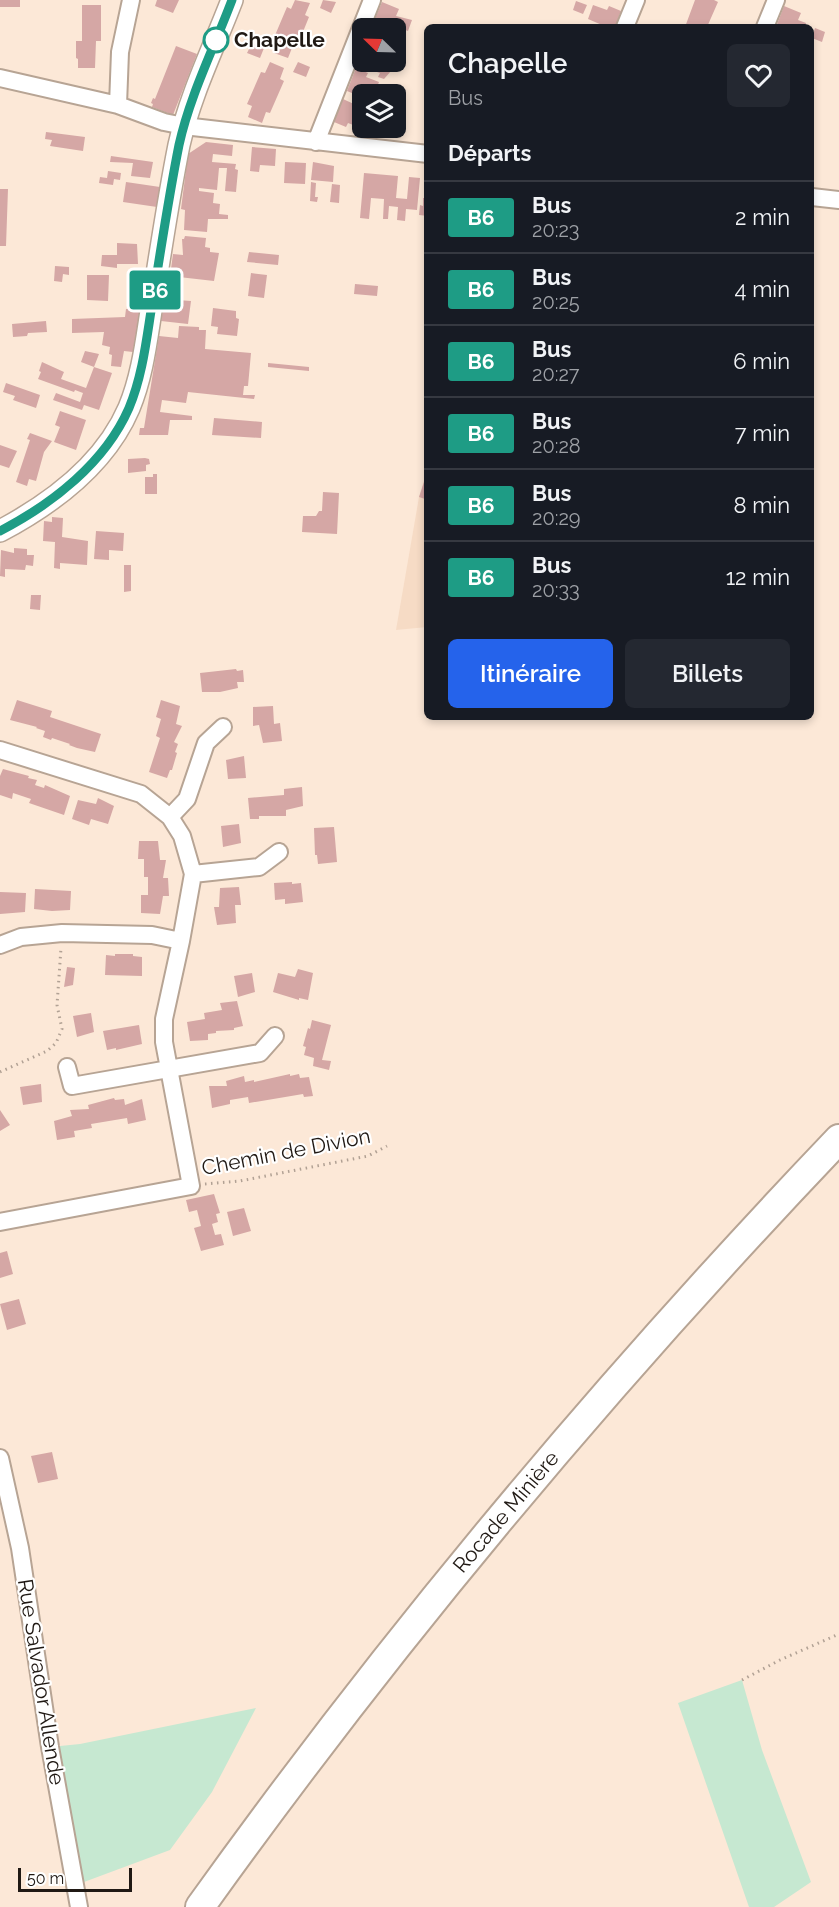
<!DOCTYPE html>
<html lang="fr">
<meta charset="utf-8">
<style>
:root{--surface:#171b24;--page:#242831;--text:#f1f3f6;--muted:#9ea1a6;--line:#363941;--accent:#2563eb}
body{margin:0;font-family:Raleway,sans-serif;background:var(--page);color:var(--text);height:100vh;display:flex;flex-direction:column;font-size:22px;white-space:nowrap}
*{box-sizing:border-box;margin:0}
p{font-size:20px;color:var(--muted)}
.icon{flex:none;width:33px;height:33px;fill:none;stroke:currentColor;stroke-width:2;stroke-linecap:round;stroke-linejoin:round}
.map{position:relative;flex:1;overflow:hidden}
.panel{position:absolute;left:424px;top:24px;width:390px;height:696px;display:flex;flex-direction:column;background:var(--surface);border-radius:9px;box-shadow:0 3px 9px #0003}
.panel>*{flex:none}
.badge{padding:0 12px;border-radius:4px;font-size:21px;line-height:39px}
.needle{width:39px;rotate:293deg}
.fabs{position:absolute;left:352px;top:18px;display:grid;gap:12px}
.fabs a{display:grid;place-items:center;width:54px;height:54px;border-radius:9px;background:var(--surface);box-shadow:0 3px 9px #0003;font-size:30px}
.scale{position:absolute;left:18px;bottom:15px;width:114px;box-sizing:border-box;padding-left:6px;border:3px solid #201914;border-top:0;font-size:16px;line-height:21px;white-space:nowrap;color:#201914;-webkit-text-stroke:4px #fff;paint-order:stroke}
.map>.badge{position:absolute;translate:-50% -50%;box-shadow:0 0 0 3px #fff}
h2{padding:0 24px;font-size:22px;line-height:54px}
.round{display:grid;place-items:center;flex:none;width:63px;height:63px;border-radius:9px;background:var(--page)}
.headline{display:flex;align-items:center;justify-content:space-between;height:102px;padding:0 24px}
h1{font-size:28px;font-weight:600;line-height:45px}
.action{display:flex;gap:12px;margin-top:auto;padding:12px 24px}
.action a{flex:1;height:69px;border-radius:9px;background:var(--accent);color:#fff;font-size:24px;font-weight:600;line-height:69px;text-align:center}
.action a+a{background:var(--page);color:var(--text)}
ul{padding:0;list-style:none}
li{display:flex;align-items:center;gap:18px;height:72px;padding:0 24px;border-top:2px solid var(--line)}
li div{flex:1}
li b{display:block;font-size:22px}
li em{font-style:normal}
li .badge{min-width:66px;font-weight:700;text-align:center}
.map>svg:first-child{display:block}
.built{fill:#f6dbc5}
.green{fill:#c6e8d1}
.building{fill:#d5a7a5}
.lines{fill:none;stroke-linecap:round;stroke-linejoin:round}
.minor-casing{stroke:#b7a494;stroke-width:20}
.tertiary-casing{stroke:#b7a494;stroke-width:24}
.trunk-casing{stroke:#b7a494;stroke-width:32}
.path{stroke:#b1a194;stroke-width:3;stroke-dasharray:1.5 4.5;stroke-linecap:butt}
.minor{stroke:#fff;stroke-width:16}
.tertiary{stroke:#fff;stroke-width:21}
.trunk{stroke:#fff;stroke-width:28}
.line-casing{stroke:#fff;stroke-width:14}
.line{stroke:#1e9c85;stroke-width:9}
.stop-dot{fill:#fff;stroke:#1e9c85;stroke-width:3}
.labels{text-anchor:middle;stroke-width:4.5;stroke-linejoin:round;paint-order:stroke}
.stop-label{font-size:21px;font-weight:bold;fill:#201914;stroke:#fff;text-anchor:start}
.street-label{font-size:21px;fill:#201914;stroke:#fff}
</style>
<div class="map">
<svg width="839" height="1907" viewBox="0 0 839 1907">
<rect width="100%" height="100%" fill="#fce8d7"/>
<!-- built -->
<path class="built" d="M427,470v157l-31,3 23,-133z"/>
<!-- green -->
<path class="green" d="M742,1680l20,70 49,132 -37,25h-25l-71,-204z
M256,1708l-44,84 -42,58 -94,35 -26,-138 30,-3z"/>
<!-- building -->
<path class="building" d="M0,0h20v7h-20z
M157,0h22l-6,13 -18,-7z
M295,0l15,3 -5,12 4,2 -13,32 -4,-1 -4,10 -14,-5 4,-11 -5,-2 14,-33 4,2z
M323,0l13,2 -5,11 -11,-5z
M695,0h19l4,2 -11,25h-22z
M576,1l11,4 -4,9 -10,-4z
M382,2l17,7 -3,7 16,4 -4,11 -8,-3 -1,3 -7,-3h-21z
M82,5h19v36h-5l-1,27h-17v-9l-2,-1v-17h6z
M593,5l14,5 2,-4 12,5 -6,16h-14l1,-2 -14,-6z
M784,6l17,7 -3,7 8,3 -1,4h-29z
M815,28l10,4 -3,10 -10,-4z
M252,43l12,5 -4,10 -13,-5z
M176,46l21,8 -24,61 -21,-8 1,-3 -2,-1 2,-5 2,1z
M270,62l14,6 -4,11 4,2 -14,32 -4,-1 -4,11 -14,-6 4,-11 -5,-2 14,-32 4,1z
M298,62l12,5 -4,10 -13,-5z
M379,67l12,4 -7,8 -6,-2 2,-4 -3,-1z
M356,68l12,5 -2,4 13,5 -2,5 7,2 -2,5 -7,-2 -1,2h-6l-7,-2 -2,4 -12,-5z
M343,99l13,6 -2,4 7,3 2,-5v17l-2,4 -13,-5 -2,4 -12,-5z
M46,132l39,5 -2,14 -33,-5 2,-6 -7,-1z
M206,142l27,3 -1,11 -19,-2 -1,8 24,2 -1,5 3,1 -2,22 -11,-1 2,-23h-8l-2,22 -18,-2v3l15,2 -1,10 7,1 -1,10 9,1v4h-20l-1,13 -23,-2 1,-20 -4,-1 7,-55z
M252,147l24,2 -1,17 -15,-1 -1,7 -9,-1z
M111,156l42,6 -3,16 -19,-2 2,-13 -23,-1z
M285,162l21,1 -1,21 -21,-1z
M313,162l21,4 -1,16 -22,-2z
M108,171l13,2 -1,7 -6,-1 -1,6 -14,-2 1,-6 7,1z
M364,173l34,3 -2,22 11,1 2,-22 11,1 -3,32 -11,-1 -1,12 -8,-1 1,-13 -9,-1 -1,13h-5l1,-20 -13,-1 -2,21 -9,-1z
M126,182l34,5 -3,20 -34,-5z
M311,182l5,1 -1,14h3l-1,5 -7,-1z
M332,184l8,1 -1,18 -9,-1z
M0,189h8l-2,57h-6z
M423,198h5v18l-9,-1 1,-10 3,1z
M185,236l21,2 -1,9 5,1v4l9,1 -5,28 -44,-5 3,-22 10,1 -1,-16h2z
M117,243l20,1 1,20h-21v4l-16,-2 1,-11h15z
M249,252l30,3 -1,10 -31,-3z
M55,266l14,1v8l-6,-1 -1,8 -8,-1z
M251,273l16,2 -3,23 -16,-2z
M87,275h22l-1,26 -21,-1z
M355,284l23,2 -1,10 -23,-2z
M165,299l26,2 -3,23 -27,-3z
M140,308l-7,44 -9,-1 -3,16 -10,-1 1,-11 -3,-1 1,-7 -8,-2 2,-13 -32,1v-14l53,-2 1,-8z
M213,308l23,3v7l3,1 -2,17 -20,-2 1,-7 -7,-1z
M46,321l1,11 -19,1 -1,3 -14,1 -1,-13z
M179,326l20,1v3h7l-1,19 46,4 -3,33h-4l-1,9h12l-1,4 -66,-7 -2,11 -24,-3 -2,12 32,4v4h-22l-2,15h-29l1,-7h4l15,-92 19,2z
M85,351l14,3 -5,13 -13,-5z
M42,362l22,10 -3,7 25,9 8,-21 18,6 -13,37 -15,-5 -2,5 -29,-10 3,-7 24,9 3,-9 -8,-3 -1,2 -36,-13 3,-7 -2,-1z
M268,363l41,4v4l-41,-4z
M6,383l34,12 -4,13 -23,-8 2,-4 -12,-4z
M60,411l26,9 -10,30 -22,-8 6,-15 -5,-2z
M214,418l48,4 -1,16 -49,-3z
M30,433l22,8 -8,11 -8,29 -7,-2 -2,7 -11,-4 14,-42 -3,-1z
M0,445l17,6 -8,17 -9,-3z
M145,458l4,1 1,5 -4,1v6l-18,2v-14z
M153,474h4v20h-12v-17h8z
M426,476h2v24l-9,-3z
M323,492l16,1 -2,41 -35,-2 1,-16h13l3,-5h3z
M52,517l11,1 -1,19 26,4 -1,24 -27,-2v6l-6,-1 1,-26 -12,-1 1,-20 8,1z
M96,531l28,2 -1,18 -14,-1v10l-15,-1z
M14,548l13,1v6h7l-1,11 -7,-1 -1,5 -20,-1v8l-5,-1 1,-26 13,3z
M124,565h7v26l-7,1z
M31,595h10l-1,15 -10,-1z
M236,669l1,2 6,-1 1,12h-7l1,6 -18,4h-18l-2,-19z
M17,700l35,11 -2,6 51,17 -6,18 -18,-4 -8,-3 1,-1 -18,-6 -1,2 -8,-3 2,-6 -9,-3 1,-1 -27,-7z
M161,700l19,6 -4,18 6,2 -8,16 4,2 -3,8 2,1 -5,17h-2l-3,8 -18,-6 11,-34 -4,-2 5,-17 -5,-2z
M273,706l1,18 6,-1 2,18 -19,2 -4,-18 -6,1v-19z
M244,756l2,22 -18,1 -2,-19z
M3,769l26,7 -1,2 9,2 -2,5 9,3 1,-3 25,11 -6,19 -35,-12 2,-4 -18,-6 -1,6 -12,-4v-19z
M302,787l1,19 -17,4v6h-27v3h-9l-2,-21 36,-3v-6z
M98,798l16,8 -6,18 -17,-5 -2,6 -17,-6 6,-19 18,4z
M239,824l2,19 -18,4 -2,-21z
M334,827l3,35 -19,2 -1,-9h-2l-1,-27z
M139,841h19l2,19h6l-3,18h5l1,18h-6l-3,18 -19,-1v-18h7v-18h-4v-18h-6z
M292,882v2l9,-1 2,19 -18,2v-5l-10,1 -1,-17z
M239,887l2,18h-6l1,18 -19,2 -3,-18h5l1,-19z
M35,889l36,2 -1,19 -18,1 -18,-2z
M0,892l26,1 -1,19 -25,2z
M115,954h18v2l9,1v19l-37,-1 1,-20 9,1z
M67,967l8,1 -2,17 -9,2z
M298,969l15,4 -5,27 -9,-2v2l-26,-8 5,-19 17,4z
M252,973l3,19 -17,5 -4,-21z
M237,1001l6,25 -9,2v2l-18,1v2l-8,1v6l-18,1 -3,-19 18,-3 -1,-6 18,-3 -2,-7z
M91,1013l3,19 -17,5 -4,-21z
M312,1020l19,5 -9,35 9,1 -2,9 -16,-4 1,-8 -10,-3 2,-8 -3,-1 5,-18 2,1z
M139,1025l3,19 -26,6v-2l-9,2 -4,-19z
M290,1074v2l9,-2 1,4 9,-1 4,19 -9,1 -1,-3 -54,9 -1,-6 -18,3v4l-18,4 -3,-22h18l-1,-5 18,-5 1,6 9,-2v2z
M41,1084l1,18 -19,3 -3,-18z
M114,1098l1,2 9,-1 1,6 17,-6 4,21 -18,4 -1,-6 -36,6 1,4 -18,3 1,6 -18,3 -3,-19 18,-5 -2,-6 19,-1 -1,-4z
M0,1110l10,15 -10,6z
M214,1194l6,19 -4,1 2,8 -6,2 3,11 6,-1 3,11 -23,6 -7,-23 7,-2 -4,-16 -8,2 -3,-12z
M244,1208l7,23 -18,5 -6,-24z
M7,1251l6,23 -13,4v-25z
M19,1299l7,25 -19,6 -7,-26z
M52,1452l6,27 -20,4 -7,-27z"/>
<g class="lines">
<!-- minor casing -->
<g class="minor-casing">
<path id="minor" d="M625,27l11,-27
M765,27l11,-27
M0,78l118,27 46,17 20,4 244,28
M118,105l2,-53 11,-52
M316,142l56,-142
M812,197l27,3
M0,750l141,44 29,23 12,19 11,38 -12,67 -17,78v23l27,144 -191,36
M170,817l17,-18 19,-56 17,-16
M193,874l66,-7 20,-15
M0,945l21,-8 41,-4 90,2 29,6
M67,1067l5,19 188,-33 15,-17
M0,1458l20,90 30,199 29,160"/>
</g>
<!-- tertiary casing -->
<g class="tertiary-casing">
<path id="tertiary" d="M0,531c53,-28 105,-67 129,-123 13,-31 17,-65 22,-97 9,-55 17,-111 28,-166 11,-50 35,-98 53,-145"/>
</g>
<!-- trunk casing -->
<g class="trunk-casing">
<path id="trunk" d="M200,1907c194,-271 409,-527 639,-768"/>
</g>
<!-- path -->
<path class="path" d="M0,1072l47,-21 9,-8 6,-14 -5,-24 4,-57
M205,1184l35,-3 128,-25 19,-10
M742,1680l38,-20 59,-26"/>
<!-- minor -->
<use href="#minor" class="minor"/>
<!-- tertiary -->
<use href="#tertiary" class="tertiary"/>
<!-- trunk -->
<use href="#trunk" class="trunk"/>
</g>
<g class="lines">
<!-- line casing -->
<g class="line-casing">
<path id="line" d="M0,531c52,-27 105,-68 129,-123 13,-31 17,-65 22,-97 9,-56 17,-111 28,-166 11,-50 35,-97 53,-145"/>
</g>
<!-- line -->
<use href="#line" class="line"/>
</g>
<!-- markers -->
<circle class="stop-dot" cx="216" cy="40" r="12"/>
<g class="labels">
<!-- stop labels -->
<g class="stop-label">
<text x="234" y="47">Chapelle</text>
</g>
<!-- street labels -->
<g class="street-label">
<text transform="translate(286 1152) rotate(-11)" y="7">Chemin de Divion</text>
<text transform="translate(506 1512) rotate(-50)" y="7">Rocade Minière</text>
<text transform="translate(41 1682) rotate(81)" y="7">Rue Salvador Allende</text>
</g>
</g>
</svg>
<div class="fabs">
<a><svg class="needle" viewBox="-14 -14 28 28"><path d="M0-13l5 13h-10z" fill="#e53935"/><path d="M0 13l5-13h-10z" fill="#9ea1a6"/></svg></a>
<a><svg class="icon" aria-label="layers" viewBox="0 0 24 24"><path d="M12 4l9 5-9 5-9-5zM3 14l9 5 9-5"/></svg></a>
</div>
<div class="scale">50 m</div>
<b class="badge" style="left:155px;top:290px;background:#1e9c85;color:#fff">B6</b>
<section class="panel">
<div class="headline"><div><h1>Chapelle</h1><p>Bus</p></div><a class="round"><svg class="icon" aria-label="heart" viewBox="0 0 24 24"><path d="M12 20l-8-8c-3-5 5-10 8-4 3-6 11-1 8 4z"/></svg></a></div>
<h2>Départs</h2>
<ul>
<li><span class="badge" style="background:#1e9c85;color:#fff">B6</span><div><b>Bus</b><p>20:23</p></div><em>2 min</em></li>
<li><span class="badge" style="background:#1e9c85;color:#fff">B6</span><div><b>Bus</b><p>20:25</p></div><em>4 min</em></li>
<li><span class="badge" style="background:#1e9c85;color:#fff">B6</span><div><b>Bus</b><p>20:27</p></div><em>6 min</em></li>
<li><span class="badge" style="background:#1e9c85;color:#fff">B6</span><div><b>Bus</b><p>20:28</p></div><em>7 min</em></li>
<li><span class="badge" style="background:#1e9c85;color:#fff">B6</span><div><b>Bus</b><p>20:29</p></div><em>8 min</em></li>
<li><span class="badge" style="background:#1e9c85;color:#fff">B6</span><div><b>Bus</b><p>20:33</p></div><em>12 min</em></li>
</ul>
<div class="action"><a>Itinéraire</a><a>Billets</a></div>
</section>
</div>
